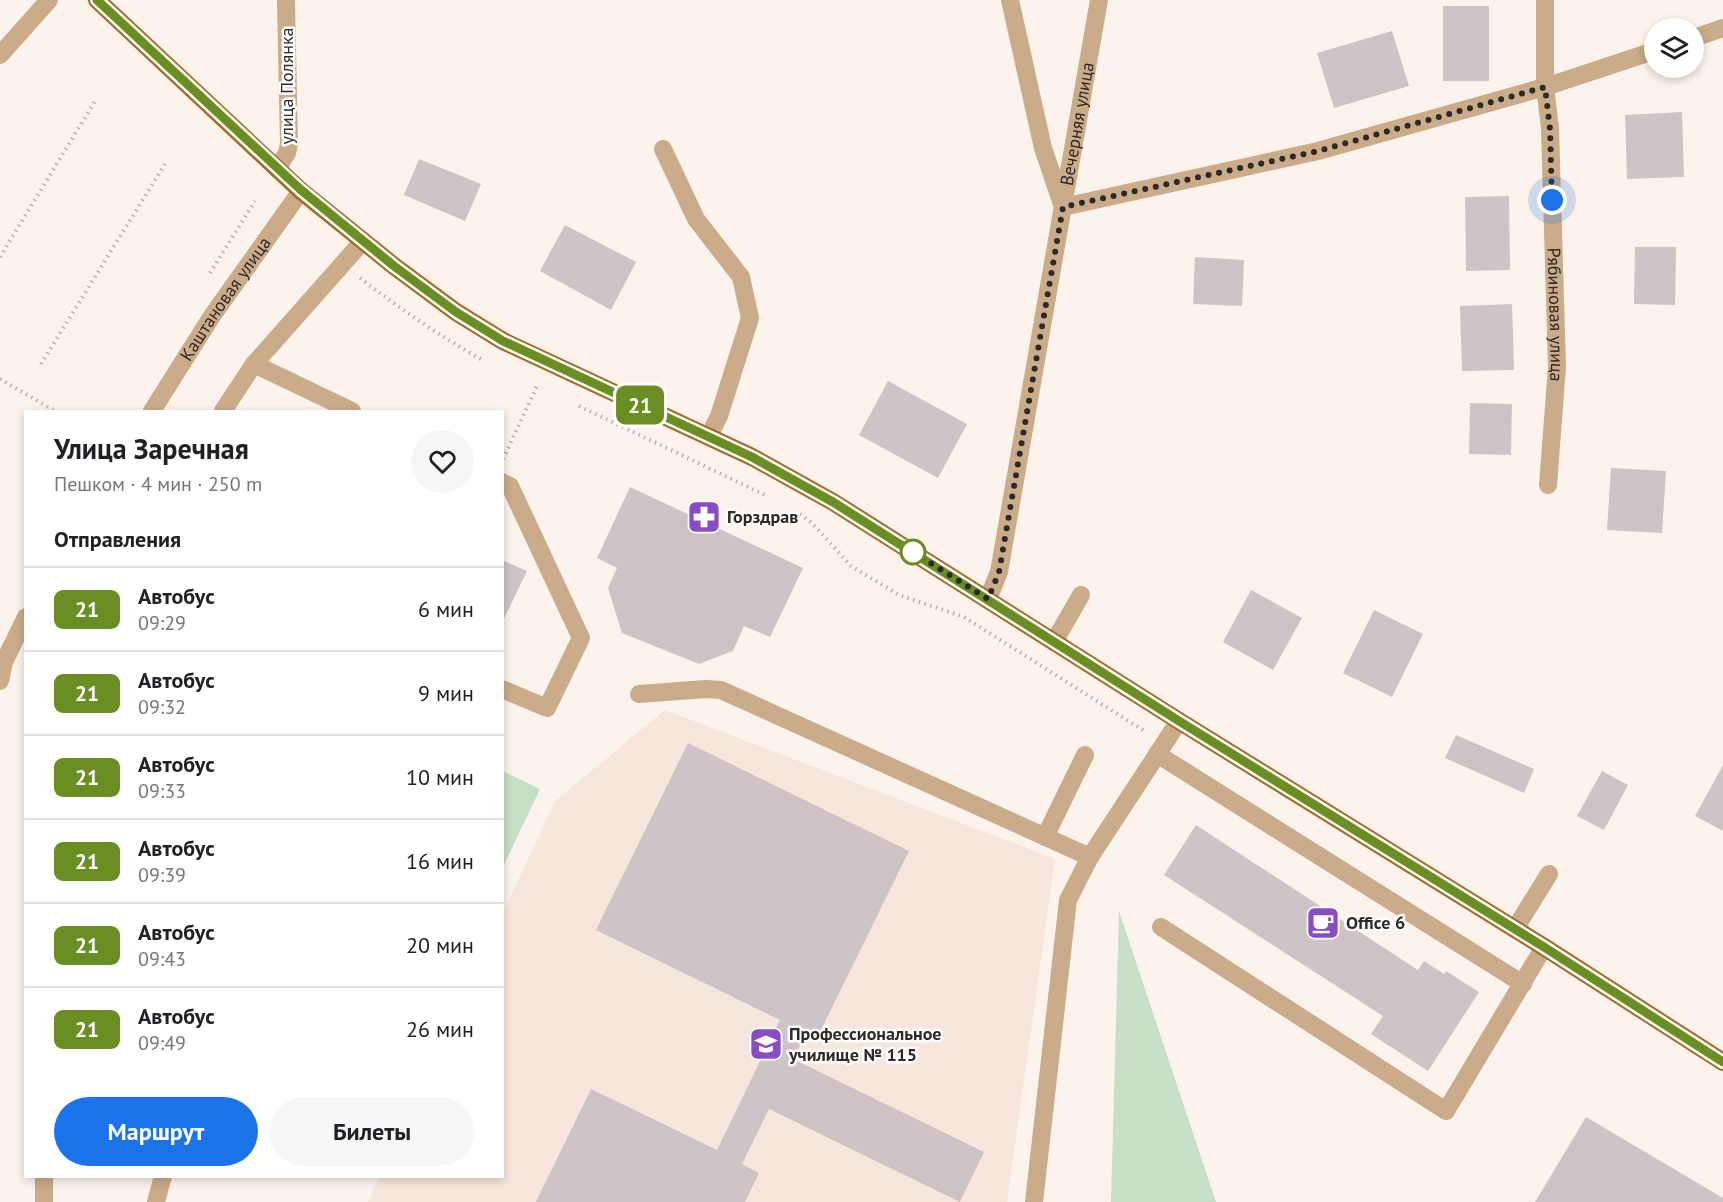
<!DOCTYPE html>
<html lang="ru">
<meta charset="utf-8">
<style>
:root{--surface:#fff;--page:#f6f6f6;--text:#202124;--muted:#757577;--line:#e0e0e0;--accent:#1a73e8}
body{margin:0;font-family:"PT Sans",sans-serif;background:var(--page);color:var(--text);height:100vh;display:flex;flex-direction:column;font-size:22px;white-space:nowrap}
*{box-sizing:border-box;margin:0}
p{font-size:20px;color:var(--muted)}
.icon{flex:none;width:33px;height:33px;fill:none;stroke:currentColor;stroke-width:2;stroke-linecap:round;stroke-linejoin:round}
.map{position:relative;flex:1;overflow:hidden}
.panel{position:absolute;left:24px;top:410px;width:480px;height:768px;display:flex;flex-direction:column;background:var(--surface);border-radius:0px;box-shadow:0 3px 9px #0003}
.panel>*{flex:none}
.badge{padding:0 12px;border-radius:9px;font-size:21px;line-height:39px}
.buttons{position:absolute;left:1644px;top:18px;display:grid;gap:12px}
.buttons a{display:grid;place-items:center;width:60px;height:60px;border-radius:50%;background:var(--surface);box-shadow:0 3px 9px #0003;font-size:30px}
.you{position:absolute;width:30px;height:30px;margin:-15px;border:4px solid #fff;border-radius:50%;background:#1a73e8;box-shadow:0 0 0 9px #1a73e833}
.map>.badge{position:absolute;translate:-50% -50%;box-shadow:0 0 0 3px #fff}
h2{padding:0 30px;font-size:22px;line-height:54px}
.round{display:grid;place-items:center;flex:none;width:63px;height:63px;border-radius:32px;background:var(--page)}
.overview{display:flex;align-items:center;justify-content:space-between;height:102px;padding:0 30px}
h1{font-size:28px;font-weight:600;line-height:45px}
.button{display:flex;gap:12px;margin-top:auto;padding:12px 30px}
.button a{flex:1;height:69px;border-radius:36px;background:var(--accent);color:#fff;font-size:24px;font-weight:600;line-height:69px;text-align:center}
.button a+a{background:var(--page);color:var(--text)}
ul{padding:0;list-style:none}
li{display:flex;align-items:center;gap:18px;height:84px;padding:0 30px;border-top:2px solid var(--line)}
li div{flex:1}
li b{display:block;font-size:22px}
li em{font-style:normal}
li .badge{min-width:66px;font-weight:700;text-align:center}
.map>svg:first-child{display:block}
.built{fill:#f7e6db}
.green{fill:#c6dfc6}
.building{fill:#cec3c7}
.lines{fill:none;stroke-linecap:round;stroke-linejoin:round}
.path{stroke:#b8b1ac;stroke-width:4;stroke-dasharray:1.5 4.5;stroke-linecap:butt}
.minor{stroke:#caab8a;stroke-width:18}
.major{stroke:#a26b26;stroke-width:18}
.line-casing{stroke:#fff;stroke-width:14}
.line{stroke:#6b8e23;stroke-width:9}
.walk{stroke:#2c2926;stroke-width:6;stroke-dasharray:0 10.8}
.stop-dot{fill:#fff;stroke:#6b8e23;stroke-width:3}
.labels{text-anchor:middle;stroke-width:5;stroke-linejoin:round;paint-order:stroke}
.street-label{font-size:18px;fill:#2c2926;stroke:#fff}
.poi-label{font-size:18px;font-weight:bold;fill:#2c2926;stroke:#fff;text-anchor:start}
</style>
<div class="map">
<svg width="1723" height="1202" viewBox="0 0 1723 1202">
<rect width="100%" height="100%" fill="#fcf3ed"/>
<!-- built -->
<path class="built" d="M665,710l390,149 -48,343h-639l12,-26h122l1,-263 52,-112z"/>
<!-- green -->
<path class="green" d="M503,771l37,18 -37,78z
M1119,911l97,291h-105z"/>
<!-- building -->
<path class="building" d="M1443,6h46v75h-46z
M1392,31l17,55 -75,22 -17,-55z
M1682,112l2,65 -57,2 -2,-64z
M419,159l62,25 -16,37 -61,-26z
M1509,196l1,74 -44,1 -1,-74z
M565,225l71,37 -25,48 -71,-39z
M1635,247h41l-1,58 -41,-1z
M1195,257l49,3 -2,46 -49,-2z
M1512,304l2,66 -52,1 -2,-65z
M888,381l79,43 -29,54 -79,-43z
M1470,403l42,1 -1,51 -42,-1z
M1611,468l55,3 -4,62 -55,-3z
M630,487l173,81 -33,69 -26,-11 -11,25 -34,13 -77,-31 -14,-45 9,-20 -20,-10z
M502,560l25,11 -25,52z
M1251,590l51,28 -29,52 -50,-28z
M1374,610l49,24 -31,63 -49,-24z
M1456,735l78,34 -10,24 -79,-35z
M688,743l221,108 -92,187 -11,-5 -13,26 191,93 -24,50 -191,-93 -27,55 17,9 -14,29h-209l55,-113 126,61 63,-130 -184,-90z
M1723,765v66l-28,-15z
M1602,771l26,14 -24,45 -27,-14z
M1196,825l222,145 6,-9 20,13 2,-3 33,21 -51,79 -57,-37 12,-18 -219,-141z
M1586,1117l137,81v4h-188z"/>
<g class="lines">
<!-- path -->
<path class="path" d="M0,257l95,-156
M210,273l45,-72
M360,278c39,30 78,57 121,81
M41,364l124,-200
M0,379l55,32
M579,406l188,90
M503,459l34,-73
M800,514l12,9 39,43 48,29 65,22 182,115"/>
<!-- minor -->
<g class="minor">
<path d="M1010,0l33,148 20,59 255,-56 227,-64 109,-36"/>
<path id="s1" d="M1545,0v87l5,41 7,239 -9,118"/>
<path d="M1694,38l29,-10"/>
<path d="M0,55l49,-55"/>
<path d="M663,149l33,70 45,58 9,41 -31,98 -10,20"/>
<path d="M277,169l10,-16 2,-9 -3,-144"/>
<path d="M254,364l98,47"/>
<path id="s2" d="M152,411l60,-95 89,-125"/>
<path d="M223,411l31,-47 109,-123"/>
<path d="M502,482l8,4 71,152 -34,70 -45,-19"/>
<path id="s3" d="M988,599l11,-27 100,-572"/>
<path d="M1054,642l27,-47"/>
<path d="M0,681l4,-19 22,-45"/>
<path d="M639,694l67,-5 15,1 369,167 89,-136"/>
<path d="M1157,754l366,230"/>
<path d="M1045,837l40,-82"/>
<path d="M1161,927l285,184 98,-164"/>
<path d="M1515,929l34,-55"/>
<path d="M44,1202v-26"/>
<path d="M156,1202l7,-26"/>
<path d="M1034,1202l34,-302 22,-43"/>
</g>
<!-- major -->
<path class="major" d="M97,0l204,191 93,75 62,46 47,29 249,116 81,45 346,219 365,226 179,115"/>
</g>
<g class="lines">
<!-- line casing -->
<g class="line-casing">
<path id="line" d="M97,0l204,190 93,76 62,46 47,29 249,116 81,45 346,219 365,226 179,115"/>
</g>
<!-- line -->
<use href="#line" class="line"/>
<!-- walk -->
<path class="walk" d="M913,552l75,47 11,-27 64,-365 255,-56 227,-64 5,42 2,71"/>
</g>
<!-- icons -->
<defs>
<g id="pharmacy-square" transform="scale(1.725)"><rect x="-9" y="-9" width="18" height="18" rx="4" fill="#894dc3" stroke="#fff"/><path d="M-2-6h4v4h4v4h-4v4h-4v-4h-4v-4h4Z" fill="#fff"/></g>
<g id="cafe-square" transform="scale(1.725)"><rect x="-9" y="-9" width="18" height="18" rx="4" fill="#894dc3" stroke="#fff"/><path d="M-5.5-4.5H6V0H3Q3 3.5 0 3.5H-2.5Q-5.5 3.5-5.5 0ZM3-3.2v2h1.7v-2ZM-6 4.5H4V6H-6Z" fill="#fff"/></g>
<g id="university-square" transform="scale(1.725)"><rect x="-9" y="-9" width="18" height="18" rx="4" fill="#894dc3" stroke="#fff"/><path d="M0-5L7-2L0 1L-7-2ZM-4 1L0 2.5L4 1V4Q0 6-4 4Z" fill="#fff"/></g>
</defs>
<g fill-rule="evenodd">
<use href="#pharmacy-square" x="704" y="517"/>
<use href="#cafe-square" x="1323" y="923"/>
<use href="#university-square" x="766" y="1044"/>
</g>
<!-- markers -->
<circle class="stop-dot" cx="913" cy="552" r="12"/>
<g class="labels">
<!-- street labels -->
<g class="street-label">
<text transform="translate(287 86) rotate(-90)" y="6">улица Полянка</text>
<text dy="6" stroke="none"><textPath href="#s3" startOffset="484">Вечерняя улица</textPath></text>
<text dy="6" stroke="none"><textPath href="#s2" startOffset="134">Каштановая улица</textPath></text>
<text dy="6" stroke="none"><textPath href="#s1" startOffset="315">Рябиновая улица</textPath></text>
</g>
<!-- poi labels -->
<g class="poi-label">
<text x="727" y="523">Горздрав</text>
<text x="1346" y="929">Office 6</text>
<text x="789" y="1040">Профессиональное<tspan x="789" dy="21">училище № 115</tspan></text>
</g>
</g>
</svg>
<div class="buttons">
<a><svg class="icon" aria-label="layers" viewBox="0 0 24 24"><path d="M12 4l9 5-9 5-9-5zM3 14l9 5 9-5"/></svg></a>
</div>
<div class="you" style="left:1552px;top:200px"></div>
<b class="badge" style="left:640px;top:405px;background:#6b8e23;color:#fff">21</b>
<section class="panel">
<div class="overview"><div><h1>Улица Заречная</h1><p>Пешком · 4 мин · 250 m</p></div><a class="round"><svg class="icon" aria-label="heart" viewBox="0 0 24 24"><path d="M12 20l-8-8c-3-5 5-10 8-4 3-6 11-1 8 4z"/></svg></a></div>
<h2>Отправления</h2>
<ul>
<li><span class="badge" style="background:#6b8e23;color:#fff">21</span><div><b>Автобус</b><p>09:29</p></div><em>6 мин</em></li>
<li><span class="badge" style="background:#6b8e23;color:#fff">21</span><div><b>Автобус</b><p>09:32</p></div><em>9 мин</em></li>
<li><span class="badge" style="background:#6b8e23;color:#fff">21</span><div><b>Автобус</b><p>09:33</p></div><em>10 мин</em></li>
<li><span class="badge" style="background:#6b8e23;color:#fff">21</span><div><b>Автобус</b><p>09:39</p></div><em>16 мин</em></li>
<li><span class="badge" style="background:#6b8e23;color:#fff">21</span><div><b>Автобус</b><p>09:43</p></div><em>20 мин</em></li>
<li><span class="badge" style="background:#6b8e23;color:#fff">21</span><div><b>Автобус</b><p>09:49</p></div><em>26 мин</em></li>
</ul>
<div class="button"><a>Маршрут</a><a>Билеты</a></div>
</section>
</div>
